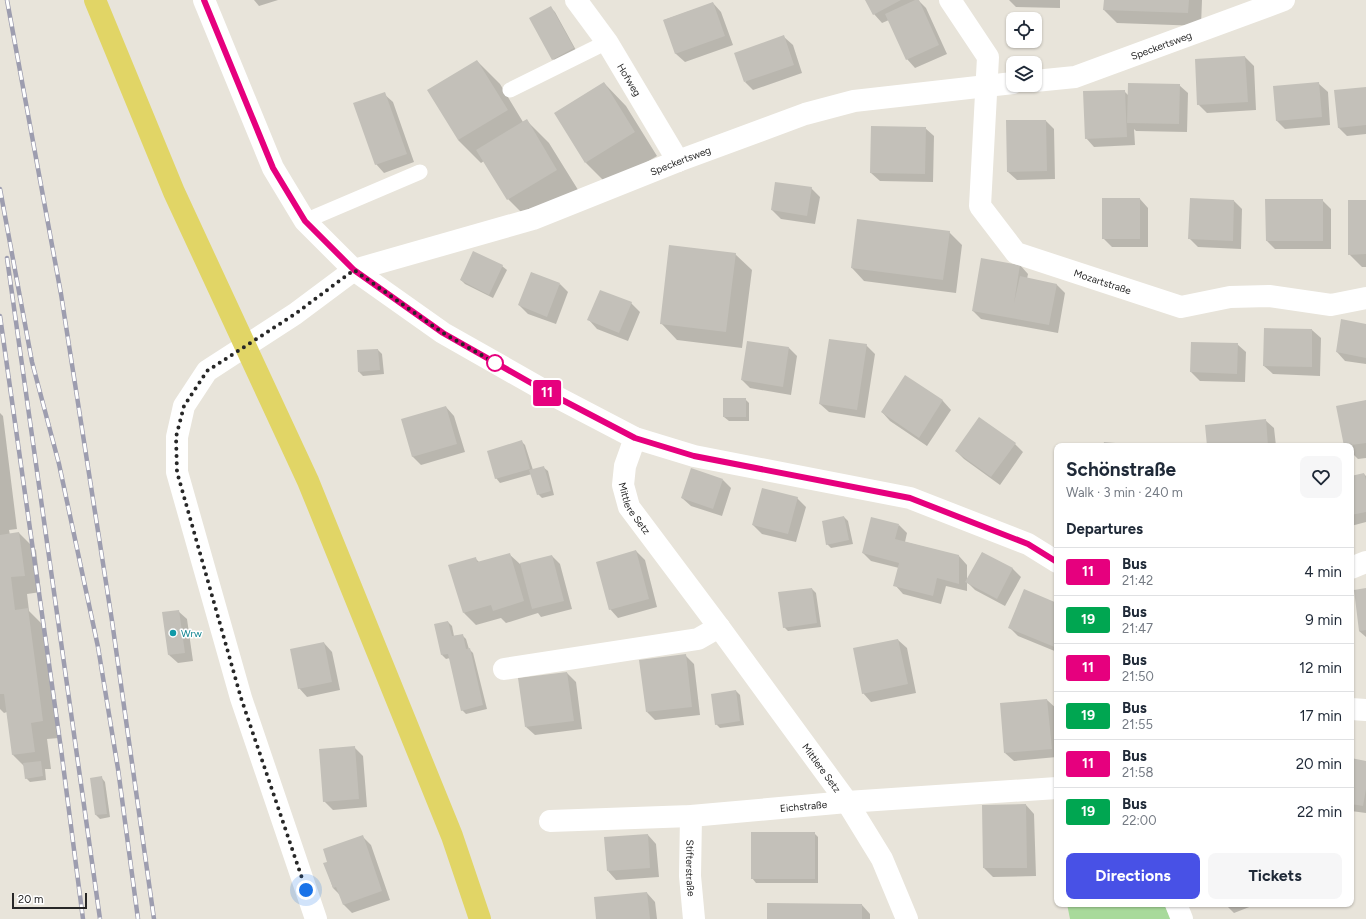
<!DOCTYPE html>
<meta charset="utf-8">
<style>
:root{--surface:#fff;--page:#f6f6f7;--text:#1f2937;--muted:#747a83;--line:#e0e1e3;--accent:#4851e6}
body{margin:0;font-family:Figtree,sans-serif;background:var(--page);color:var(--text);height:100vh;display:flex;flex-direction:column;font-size:15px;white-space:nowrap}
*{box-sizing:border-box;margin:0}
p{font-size:13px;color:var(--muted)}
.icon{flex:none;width:22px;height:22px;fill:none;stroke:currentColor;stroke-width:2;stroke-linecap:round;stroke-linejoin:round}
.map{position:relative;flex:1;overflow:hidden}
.panel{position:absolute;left:1054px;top:443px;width:300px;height:464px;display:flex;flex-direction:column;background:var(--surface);border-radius:8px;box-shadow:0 1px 3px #0004}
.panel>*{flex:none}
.badge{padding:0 8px;border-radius:3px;font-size:14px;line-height:26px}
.fabs{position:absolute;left:1006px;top:12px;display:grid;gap:8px}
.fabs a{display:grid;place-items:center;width:36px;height:36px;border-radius:8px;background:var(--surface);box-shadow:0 1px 3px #0004;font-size:20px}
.scale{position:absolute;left:12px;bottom:10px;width:75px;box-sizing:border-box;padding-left:4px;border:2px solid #272727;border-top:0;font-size:11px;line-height:14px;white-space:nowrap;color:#272727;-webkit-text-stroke:3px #fff;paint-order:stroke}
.you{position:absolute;width:20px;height:20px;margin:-10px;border:3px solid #fff;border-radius:50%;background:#1a73e8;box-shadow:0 0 0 6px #1a73e833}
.map>.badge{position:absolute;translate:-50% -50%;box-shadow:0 0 0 2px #fff}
h2{padding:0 12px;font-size:15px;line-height:36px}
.round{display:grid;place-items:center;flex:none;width:42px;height:42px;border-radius:8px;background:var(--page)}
.overview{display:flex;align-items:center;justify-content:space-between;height:68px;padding:0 12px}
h1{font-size:19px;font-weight:700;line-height:30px}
.cta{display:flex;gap:8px;margin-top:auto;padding:8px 12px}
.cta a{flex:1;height:46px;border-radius:8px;background:var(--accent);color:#fff;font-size:16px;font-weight:700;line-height:46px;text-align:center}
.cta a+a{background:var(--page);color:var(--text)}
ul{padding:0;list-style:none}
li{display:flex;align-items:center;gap:12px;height:48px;padding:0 12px;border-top:1px solid var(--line)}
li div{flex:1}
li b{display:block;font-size:15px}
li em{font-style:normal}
li .badge{min-width:44px;font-weight:700;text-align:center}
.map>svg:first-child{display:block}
.green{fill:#a8da9b}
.shadow{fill:#0003}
.building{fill:#c3c0b9}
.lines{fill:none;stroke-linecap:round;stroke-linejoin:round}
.lane{stroke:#fff;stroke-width:15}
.street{stroke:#fff;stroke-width:22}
.primary{stroke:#e1d566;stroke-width:22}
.rail-casing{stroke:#9d9daf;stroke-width:4.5}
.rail{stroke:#fff;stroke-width:3;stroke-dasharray:9;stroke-linecap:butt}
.line-casing{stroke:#fff;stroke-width:9}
.line{stroke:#e6007e;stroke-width:6}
.walk{stroke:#272727;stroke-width:4;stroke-dasharray:0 7.2}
.stop-dot{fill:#fff;stroke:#e6007e;stroke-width:2}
.culture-dot{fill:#0f9aa8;stroke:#fff;stroke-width:1.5}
.labels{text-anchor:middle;stroke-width:3;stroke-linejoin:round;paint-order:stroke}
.street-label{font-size:10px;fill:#272727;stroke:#fff}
.culture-label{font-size:10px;fill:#0d838f;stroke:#fff;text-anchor:start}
</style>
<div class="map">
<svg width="1366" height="919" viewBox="0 0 1366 919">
<rect width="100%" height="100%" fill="#e8e4da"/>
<!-- green -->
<path class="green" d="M1067,904h97l7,15h-101z"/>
<!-- shadow -->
<path class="shadow" d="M254,0h24l-19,6z
M866,0h52l8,8 21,46 -32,14 -8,-9 -18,-39 -7,3 -8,-9z
M1009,0h51v8l-44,-1z
M1105,0h97l-1,26 -84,-3 -13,-13z
M713,3l8,9 12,33 -48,17 -9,-8 -12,-34z
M551,8l4,4 22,40 -20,11 -4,-4z
M784,37l9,8 9,28 -49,17 -8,-8z
M1245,57l9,9 2,44 -49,3 -9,-9z
M477,61l23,23 23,38 3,-2 23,23 31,50 -49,29 -23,-23 -24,-38 -3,2 -23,-23z
M604,83l22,23 31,50 -49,29 -22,-22z
M1319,84l9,8 2,33 -45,4 -9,-9z
M1179,85l9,8 -1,39 -51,-1 -2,-2 1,16 -41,2 -8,-9 38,-47 4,4z
M1366,88v46l-19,2 -9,-9z
M384,94l9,8 21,60 -30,11 -8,-9z
M1046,121l8,8 1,50 -38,1 -9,-8z
M925,128l9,8 -1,46 -53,-1 -9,-8z
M811,188l9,9 -5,27 -34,-5 -9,-9z
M1140,199l8,9v39h-36l-9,-9z
M1322,200l9,9v40h-56l-8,-8z
M1234,201l8,8 -1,40 -43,-2 -9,-9z
M1366,201v66h-4l-13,-13z
M949,232l13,13 -6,48 -92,-12 -12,-13z
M735,254l17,16 -10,78 -65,-8 -16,-17z
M1020,265l8,9 -1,5 30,6 8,8 -7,40 -77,-14 -8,-8z
M502,266l5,4 -14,28 -28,-14 -4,-4z
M560,284l8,8 -12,32 -28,-10 -9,-9z
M631,303l9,9 -12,29 -31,-12 -8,-9z
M1366,325v39l-21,-3 -8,-9z
M1265,329l47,1 9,8 -1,38 -47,-2 -9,-8z
M1237,344l9,8 -1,30 -45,-1 -9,-9z
M866,345l9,9 -10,64 -36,-6 -9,-8z
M789,348l8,8 -6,39 -41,-7 -8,-8z
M378,350l4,4 2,20 -21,2 -4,-4z
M906,377l37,24 8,9 -24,36 -37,-25 -8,-9z
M745,399l4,4v18h-20l-5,-4z
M1366,401v57l-8,1 -7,-7v-6h-6l-8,-39z
M446,407l8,9 11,36 -44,13 -8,-8 -11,-37z
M0,413l3,3 14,113 -8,1 1,5 9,-2 17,17 5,42 -14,2 2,17 15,15 15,112 -12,1 4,30h-6l1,11 -16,2 -4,-4 -2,-12 -11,-11 -6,-43 -3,1 -4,-4z
M1265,420l9,8 2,18h-68z
M521,441l4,4 8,25 10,-3 5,4 6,24 -12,3 -4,-4 -6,-20 -32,9 -4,-5z
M1015,444l8,8 -23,33 -36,-26 -8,-8z
M1364,474l2,2v46l-15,4v-49z
M723,480l8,8 -9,28 -31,-10 -9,-8z
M797,498l9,9 -10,35 -34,-8 -9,-9z
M844,517l4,4 5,23 -22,4 -4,-4z
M899,525l8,8 -2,9 54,14 8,9v16l15,-28 31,16 8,8 -16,29 -30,-16 -8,-8v9l-21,-5 -5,18 -38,-10 -8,-9 4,-17 -28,-7 -8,-8z
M636,551l9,9 12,47 -39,11 -8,-9z
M509,554l11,10 32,-8 8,8 12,45 -31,8 -3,-4 -32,10 -5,-5 -25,7 -12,-12 11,-55 5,5z
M812,589l4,4 5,34 -33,4 -4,-4z
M1366,589v48l-7,-6z
M1057,604v48l-39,-16 -9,-9z
M178,611l9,8 6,42 -15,2 -9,-8z
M448,622l4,4 2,10 8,-1 4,4 3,10 4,4 14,56 -21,5 -4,-4 -12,-52 -4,1 -4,-4z
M898,640l9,8 9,45 -45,9 -8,-9z
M324,643l8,9 8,38 -33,7 -8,-9z
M685,655l9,9 6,51 -45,5 -8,-8z
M567,673l9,9 6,47 -47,6 -9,-8z
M736,691l4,4 4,30 -24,3 -4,-4z
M1047,700l10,9v-3v51l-43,4 -9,-8z
M354,747l9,9 4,51 -34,3 -9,-9z
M1351,759l15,3v51l-15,-2z
M101,777l4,5 5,35 -10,2 -4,-4z
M1026,805l8,9 2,62 -43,1 -9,-9 -1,-62z
M814,833l4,4v46h-62l-4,-5z
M648,835l8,9 3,33 -43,3 -8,-9z
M362,836l9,9 19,55 -38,13 -8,-8 -4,-10 -7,-7 -8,-24 3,-2z
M647,893l8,9 2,17h-60z
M1225,904h32l-23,9z
M862,905l8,9v5h-102z"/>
<!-- building -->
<path class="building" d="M865,0h36l-28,15z
M915,0h4l20,45 -33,15 -21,-46z
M1104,0h85l-1,13 -85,-3z
M713,2l12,34 -50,18 -12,-34z
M551,6l23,42 -22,12 -23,-42z
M784,35l10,30 -50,17 -10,-29z
M1245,56l3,46 -51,3 -2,-46z
M477,60l31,50 -50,30 -31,-50z
M604,82l31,50 -50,31 -31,-50z
M1319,82l3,35 -46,4 -3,-35z
M1128,83l52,1 -1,40 -52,-1z
M1366,87v38l-28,3 -4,-38z
M1125,90l2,47 -42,2 -2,-48z
M385,92l22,62 -32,11 -22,-62z
M527,119l30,51 -50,30 -31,-50z
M1006,120h40l1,51 -40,1z
M871,126l55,1 -1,47 -55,-1z
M775,182l37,5 -5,29 -36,-6z
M1102,198h38v41h-38z
M1190,198l44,2 -1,41 -45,-2z
M1265,199h58v42h-57z
M1348,200h18v54l-18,1z
M857,219l93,12 -7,49 -92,-12z
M669,245l67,8 -10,79 -66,-8z
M473,251l30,14 -14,30 -29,-15z
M981,258l39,7 -6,38 6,-27 37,8 -8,41 -77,-14z
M531,272l29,11 -13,34 -29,-12z
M600,290l32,12 -13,31 -32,-13z
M1341,319l25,5v34l-30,-6z
M1264,328l48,1v38l-49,-1z
M829,339l38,5 -10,66 -38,-6z
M747,341l42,6 -6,40 -42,-7z
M1191,342l47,1 -1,31 -47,-2z
M378,349l2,21 -22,2 -1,-22z
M905,375l38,25 -24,38 -38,-26z
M723,398h23v19h-23z
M1366,400v43l-22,3 -8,-40z
M446,406l11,38 -45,13 -11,-38z
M979,417l37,26 -25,34 -36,-26z
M1266,419l2,27h-61l-2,-21z
M522,440l8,29 -35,10 -8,-28z
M1104,442l34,3v1h-35z
M544,466l7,25 -14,4 -8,-25z
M691,468l32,11 -10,30 -32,-11z
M1364,473l2,7v32l-15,3v-39z
M762,488l36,9 -10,37 -36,-9z
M844,516l5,24 -23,5 -4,-24z
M871,517l28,7 -4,15 64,16v29l-22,-6 -4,18 -40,-10 6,-23 -37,-10z
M19,532l6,44 -14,1 4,33 13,-2 15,113 -12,2 4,29 -23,3 -8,-61h-4v-159z
M636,550l13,49 -40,11 -13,-48z
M982,552l31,16 -16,31 -32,-17z
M510,553l14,48 -31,10 -2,-6 -28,8 -15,-48 28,-8 1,5z
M552,555l12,46 -32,8 -12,-46z
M812,588l5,35 -34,5 -5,-36z
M1366,588v42l-7,1 -5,-41z
M1024,589l33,14v45l-49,-20z
M179,610l6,43 -17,2 -6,-43z
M448,621l4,15 11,-2 3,15 4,-1 13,57 -22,6 -13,-57 -7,1 -7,-31z
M898,639l10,45 -46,10 -9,-46z
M324,642l8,40 -34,7 -8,-40z
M686,654l6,53 -46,5 -7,-52z
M567,672l7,49 -49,6 -7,-49z
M736,690l4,31 -25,4 -4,-31z
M1047,699l5,50 -48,4 -4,-50z
M355,746l4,53 -36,3 -4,-53z
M1351,758l15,3v28l-3,17 -12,-2z
M41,761l2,15 -18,3 -2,-16z
M102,776l5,38 -12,1 -5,-37z
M1026,804l1,64h-44l-1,-63z
M751,832h64v47h-64z
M648,834l2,34 -43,3 -3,-34z
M363,835l19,56 -39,14 -7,-18 -3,1 -10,-25 4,-1 -4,-13z
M647,892l3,27h-54l-2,-22z
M767,903l95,1v15h-95z"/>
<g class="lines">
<!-- lane -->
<path class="lane" d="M510,90l97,-48
M305,221l115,-49"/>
<!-- street -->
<g class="street">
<path d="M204,0l69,168 32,53 49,49 89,63 104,59 88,46 59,18 216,42 118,46 29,18"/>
<path id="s1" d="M576,0l31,42 71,119"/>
<path id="s2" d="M950,0l38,57 -8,149 36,47 165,54 49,-10 39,-1 62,9 35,-7"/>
<path id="s3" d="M1035,81l40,-4 209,-77"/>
<path id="s4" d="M635,438l-10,28 -2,19 6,22 90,120 128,175 35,57 25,60"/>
<path d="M1351,568l15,-6"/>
<path d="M504,669l194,-30 21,-12"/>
<path d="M1351,709l15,1"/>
<path id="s5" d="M691,816l-1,60 4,43"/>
<path id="s6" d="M550,821l141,-5 156,-14 210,-14"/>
<path d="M1176,904l6,15"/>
<path id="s7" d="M316,919l-75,-221 -64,-226v-35l7,-31 23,-35 88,-57 59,-44 179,-51 145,-58 127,-47 49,-13 159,-18"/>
</g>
<!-- primary -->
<path class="primary" d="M95,0l79,192 134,289 144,355 28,83"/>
<!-- rail casing -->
<g class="rail-casing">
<path id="rail" d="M7,0l54,294 51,327 42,298
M0,189l32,173 27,102 39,183 20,122 20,150
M7,258l93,661
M0,316l61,433 22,170"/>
</g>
<!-- rail -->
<use href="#rail" class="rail"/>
</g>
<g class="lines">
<!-- line casing -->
<g class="line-casing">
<path id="line" d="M204,0l69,168 32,53 49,49 89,63 104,59 88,46 59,18 216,42 118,46 29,18"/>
</g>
<!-- line -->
<use href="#line" class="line"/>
<!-- walk -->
<path class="walk" d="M306,890l-65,-192 -64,-226 -1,-35 8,-31 23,-35 88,-57 59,-44 89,63 54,31 -2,-1"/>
</g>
<!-- markers -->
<circle class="stop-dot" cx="495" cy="363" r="8"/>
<circle class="culture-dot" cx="173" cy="633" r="4"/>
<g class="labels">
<!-- street labels -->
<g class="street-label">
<text dy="4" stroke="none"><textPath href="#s3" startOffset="132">Speckertsweg</textPath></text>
<text dy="4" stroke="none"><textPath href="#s1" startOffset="96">Hofweg</textPath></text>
<text dy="4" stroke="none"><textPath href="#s7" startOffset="1100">Speckertsweg</textPath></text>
<text dy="4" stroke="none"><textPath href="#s2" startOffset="368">Mozartstraße</textPath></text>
<text dy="4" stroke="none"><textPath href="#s4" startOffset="75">Mittlere Setz</textPath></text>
<text dy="4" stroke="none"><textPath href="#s4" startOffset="396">Mittlere Setz</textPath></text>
<text dy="4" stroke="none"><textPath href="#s6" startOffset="254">Eichstraße</textPath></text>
<text dy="4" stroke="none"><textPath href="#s5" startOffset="52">Stifterstraße</textPath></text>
</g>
<!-- culture labels -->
<g class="culture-label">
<text x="181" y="637">Wrw</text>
</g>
</g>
</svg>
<div class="fabs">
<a><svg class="icon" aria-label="locate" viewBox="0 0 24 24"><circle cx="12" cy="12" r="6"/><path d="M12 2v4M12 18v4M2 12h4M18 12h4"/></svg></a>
<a><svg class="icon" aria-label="layers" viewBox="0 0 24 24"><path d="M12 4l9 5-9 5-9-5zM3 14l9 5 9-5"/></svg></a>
</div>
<div class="scale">20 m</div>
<div class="you" style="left:306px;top:890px"></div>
<b class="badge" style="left:547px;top:393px;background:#e6007e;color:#fff">11</b>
<section class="panel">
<div class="overview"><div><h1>Schönstraße</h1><p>Walk · 3 min · 240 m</p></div><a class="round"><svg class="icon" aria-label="heart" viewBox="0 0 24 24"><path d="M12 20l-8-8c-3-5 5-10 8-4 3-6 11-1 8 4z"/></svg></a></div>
<h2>Departures</h2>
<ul>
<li><span class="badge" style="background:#e6007e;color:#fff">11</span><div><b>Bus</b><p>21:42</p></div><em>4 min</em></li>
<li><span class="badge" style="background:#00a651;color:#fff">19</span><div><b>Bus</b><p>21:47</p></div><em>9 min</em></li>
<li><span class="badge" style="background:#e6007e;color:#fff">11</span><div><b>Bus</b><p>21:50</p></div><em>12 min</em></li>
<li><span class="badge" style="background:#00a651;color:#fff">19</span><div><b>Bus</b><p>21:55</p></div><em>17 min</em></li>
<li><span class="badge" style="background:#e6007e;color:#fff">11</span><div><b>Bus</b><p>21:58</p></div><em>20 min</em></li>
<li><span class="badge" style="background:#00a651;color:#fff">19</span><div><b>Bus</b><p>22:00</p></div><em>22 min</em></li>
</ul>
<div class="cta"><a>Directions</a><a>Tickets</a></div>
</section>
</div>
